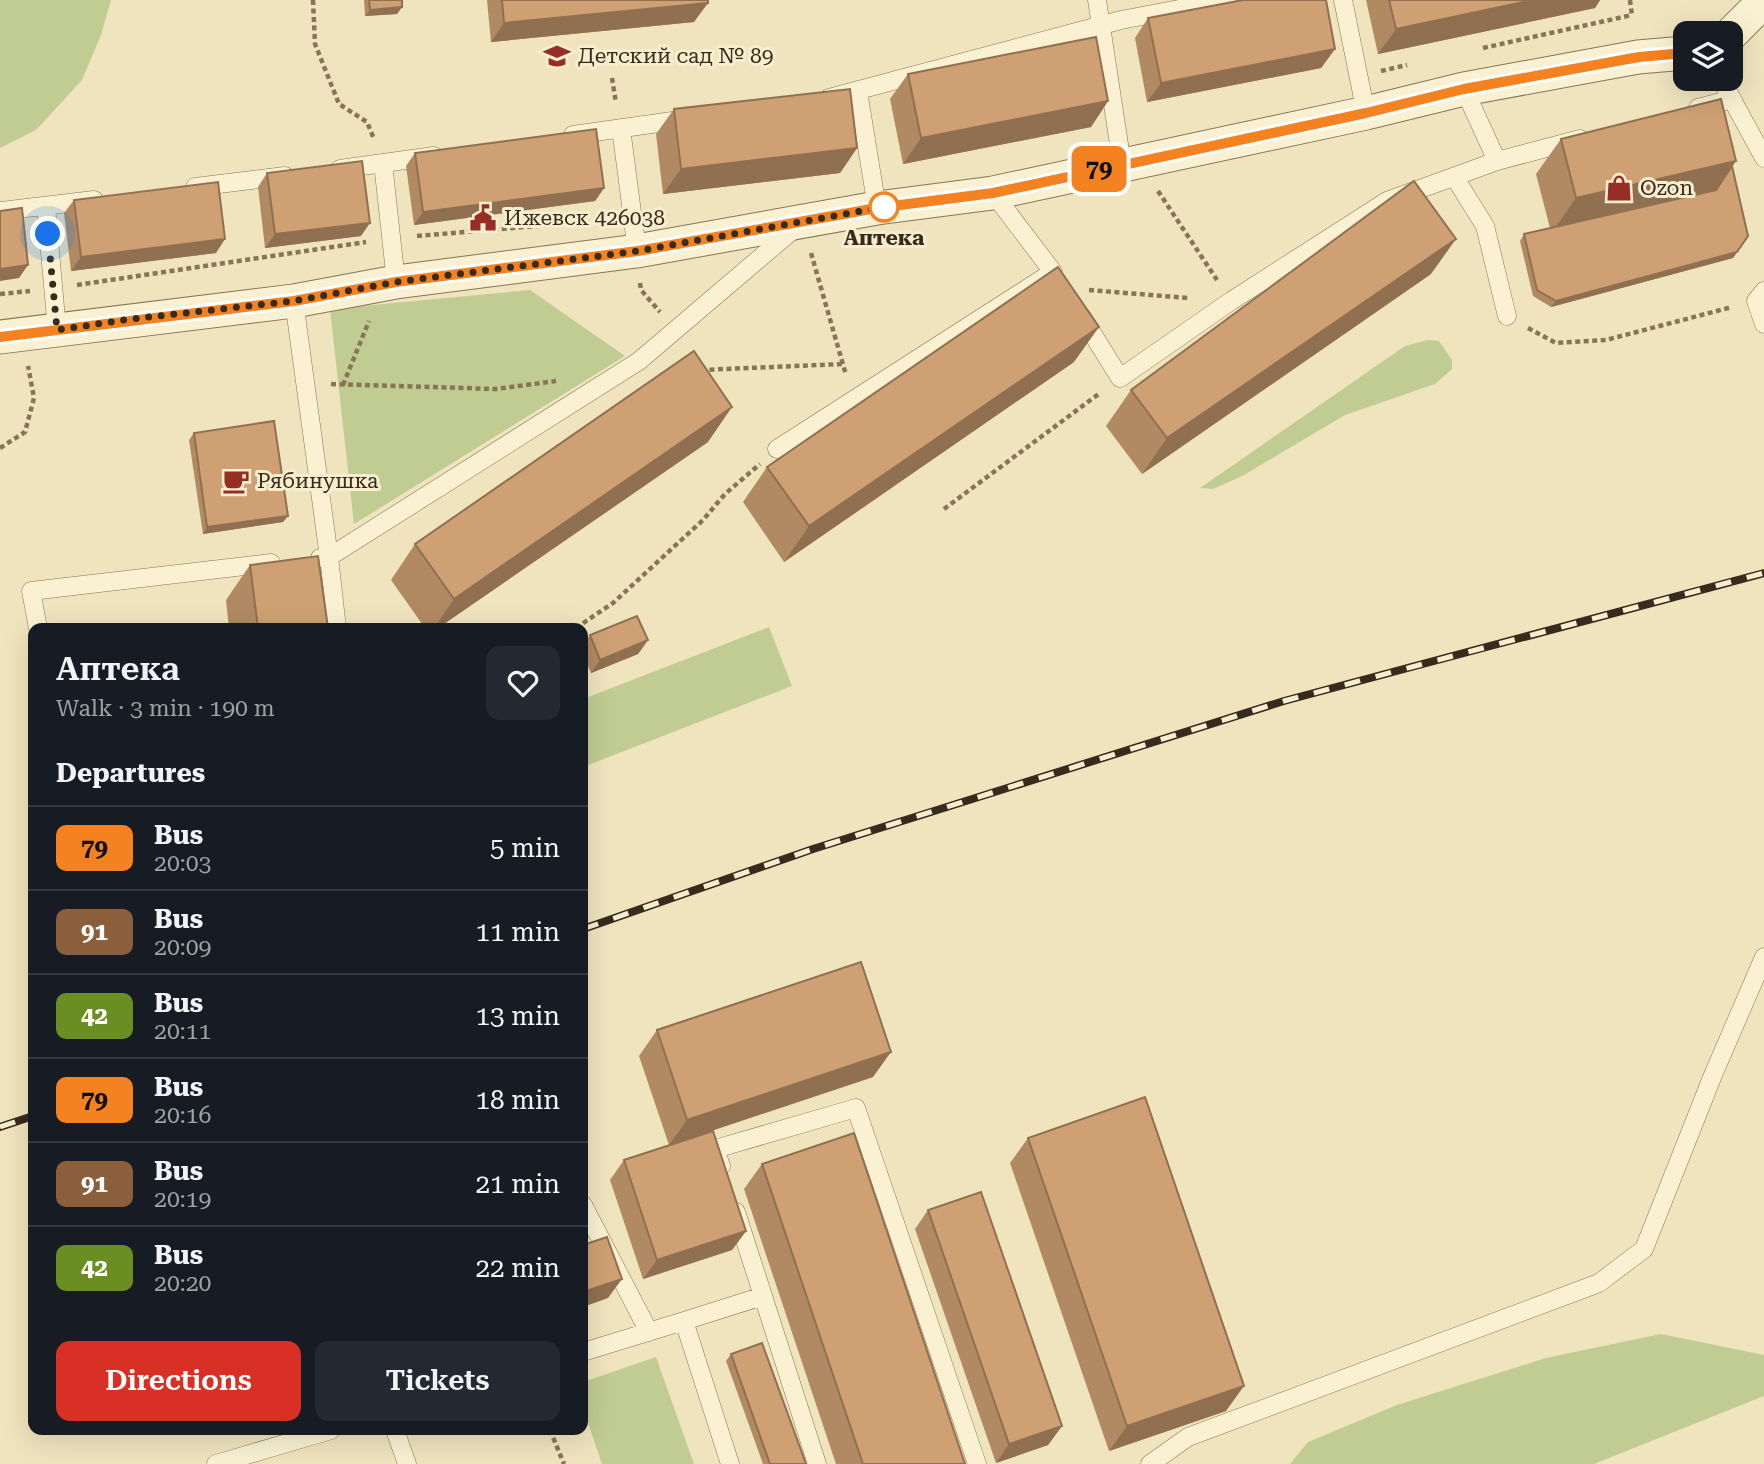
<!DOCTYPE html>
<meta charset="utf-8">
<style>
:root{--surface:#171b24;--page:#242831;--text:#f1f3f6;--muted:#9ea1a6;--line:#363941;--accent:#d93025}
body{margin:0;font-family:"Roboto Serif",serif;background:var(--page);color:var(--text);height:100vh;display:flex;flex-direction:column;font-size:26px;white-space:nowrap}
*{box-sizing:border-box;margin:0}
p{font-size:23px;color:var(--muted)}
.icon{flex:none;width:38px;height:38px;fill:none;stroke:currentColor;stroke-width:2;stroke-linecap:round;stroke-linejoin:round}
.map{position:relative;flex:1;overflow:hidden}
.sheet{position:absolute;left:28px;top:623px;width:560px;height:812px;display:flex;flex-direction:column;background:var(--surface);border-radius:14px;box-shadow:0 7px 28px #0002}
.sheet>*{flex:none}
.badge{padding:0 14px;border-radius:10px;font-size:24px;line-height:46px}
.tools{position:absolute;left:1673px;top:21px;display:grid;gap:14px}
.tools a{display:grid;place-items:center;width:70px;height:70px;border-radius:14px;background:var(--surface);box-shadow:0 7px 28px #0002;font-size:35px}
.you{position:absolute;width:35px;height:35px;margin:-18px;border:5px solid #fff;border-radius:50%;background:#1a73e8;box-shadow:0 0 0 10px #1a73e833}
.map>.badge{position:absolute;translate:-50% -50%;box-shadow:0 0 0 4px #fff}
h2{padding:0 28px;font-size:26px;line-height:63px}
.round{display:grid;place-items:center;flex:none;width:74px;height:74px;border-radius:14px;background:var(--page)}
.summary{display:flex;align-items:center;justify-content:space-between;height:119px;padding:0 28px}
h1{font-size:33px;font-weight:600;line-height:52px}
.button{display:flex;gap:14px;margin-top:auto;padding:14px 28px}
.button a{flex:1;height:80px;border-radius:14px;background:var(--accent);color:#fff;font-size:28px;font-weight:600;line-height:80px;text-align:center}
.button a+a{background:var(--page);color:var(--text)}
ul{padding:0;list-style:none}
li{display:flex;align-items:center;gap:21px;height:84px;padding:0 28px;border-top:2px solid var(--line)}
li div{flex:1}
li b{display:block;font-size:26px}
li em{font-style:normal}
li .badge{min-width:77px;font-weight:700;text-align:center}
.map>svg:first-child{display:block}
.green{fill:#c1cc92}
.lines{fill:none;stroke-linecap:round;stroke-linejoin:round}
.lane-casing{stroke:#877557;stroke-width:19}
.street-casing{stroke:#877557;stroke-width:35}
.path{stroke:#877557;stroke-width:4.5;stroke-dasharray:5 3.5;stroke-linecap:butt}
.lane{stroke:#f9f1d2;stroke-width:18}
.street{stroke:#f9f1d2;stroke-width:33}
.rail-casing{stroke:#362b1c;stroke-width:8}
.rail{stroke:#f6eece;stroke-width:5;stroke-dasharray:16;stroke-linecap:butt}
.wall{fill:#b18a63}
.shaded-wall{fill:#907050}
.building{fill:#cea073;stroke:#907050;stroke-width:2}
.line-casing{stroke:#fff;stroke-width:16}
.line{stroke:#f58220;stroke-width:10}
.walk{stroke:#362b1c;stroke-width:7;stroke-dasharray:0 12.6}
.stop-dot{fill:#fff;stroke:#f58220;stroke-width:3.5}
.labels{text-anchor:middle;stroke-width:6;stroke-linejoin:round;paint-order:stroke}
.poi-label{font-size:21px;fill:#362b1c;stroke:#f6eece;text-anchor:start}
.stop-label{font-size:21px;font-weight:bold;fill:#362b1c;stroke:#f6eece}
</style>
<div class="map">
<svg width="1764" height="1464" viewBox="0 0 1764 1464">
<rect width="100%" height="100%" fill="#efe4be"/>
<!-- green -->
<path class="green" d="M0,0h111l-10,35 -19,45 -46,50 -36,18z
M530,290l95,66 -271,168 -24,-215z
M1428,340l11,1 13,19v9l-17,15 -90,31 -101,60 -31,14 -13,-1 205,-142z
M769,627l23,59 -209,81v-68z
M1661,1334l103,21v41l-170,68h-304l18,-22 89,-37 149,-47z
M656,1357l38,107h-92l-19,-56v-26z"/>
<g class="lines">
<!-- lane casing -->
<g class="lane-casing">
<path id="lane" d="M1097,0l25,164
M1343,0l23,113
M1721,79l43,79
M1464,89l33,72
M858,91l19,117
M829,98l292,-78 106,-20
M1698,108l34,-9
M621,128l16,123
M573,135l114,-16
M383,163l13,119
M340,169l94,-13
M1455,178l30,48 22,90
M195,187l90,-11
M993,193l60,79
M46,207l11,123
M0,211l94,-11
M1764,291l-8,10 8,23
M294,301l35,256 310,-196 155,-132
M1082,317l38,61 111,-77 156,-100 110,-40 83,-22
M777,449l268,-172
M320,558l9,-1 8,71
M38,628l-7,-37 240,-28
M721,1166l-6,-17 141,-41 121,356
M583,1205l66,127
M763,1296l54,168
M684,1321l79,-25 -27,-84
M583,1352l101,-31 46,143
M395,1430l12,34
M216,1464l115,-34
M1150,1464l38,-27 411,-154 45,-34 69,-174 51,-118"/>
</g>
<!-- street casing -->
<g class="street-casing">
<path id="street" d="M1731,34l33,-33
M0,337l294,-36 102,-19 241,-31 240,-43 116,-15 373,-80 98,-24 174,-32 47,-4"/>
</g>
<!-- path -->
<path class="path" d="M313,0l2,44 24,60 28,18 7,17
M1630,0l2,16
M1483,48l149,-33
M1381,71l26,-6
M612,78l4,25
M1158,191l59,89
M417,236l144,-12
M811,253l35,122
M640,283l1,7 19,22
M77,285l289,-43
M1089,290l99,8
M0,294l30,-3
M1528,328l28,15 50,-3 126,-33
M701,370l142,-6
M331,384l165,5 60,-8
M343,385l26,-64
M0,448l25,-16 9,-34 -6,-32
M944,509l156,-116
M576,628l37,-25 90,-83 22,-26 35,-30
M550,1430l14,34"/>
<!-- lane -->
<use href="#lane" class="lane"/>
<!-- street -->
<use href="#street" class="street"/>
<!-- rail casing -->
<g class="rail-casing">
<path id="rail" d="M583,929l230,-80 471,-148 480,-128
M0,1127l33,-11"/>
</g>
<!-- rail -->
<use href="#rail" class="rail"/>
</g>
<!-- wall -->
<path class="wall" d="M364,0h38v7l-5,7 -32,2z
M487,0h221l-14,22 -203,20z
M1366,0h234l-5,8 -217,46z
M1148,18l187,31 -14,19 -174,34 -12,-64z
M908,74l200,27 -17,26 -188,37 -13,-65z
M674,109l183,39 -17,25 -177,21 -7,-60z
M1561,139l175,22 -4,5 16,70 -15,22 -182,49 -18,-11 -13,-55 4,-7 26,-6 -14,-54z
M415,153l189,35 -9,13 -181,24 -8,-59z
M267,173l94,63 -96,12 -7,-61z
M74,200l142,53 -145,18 -7,-58z
M1431,274l-289,200 -36,-48 25,-36z
M1074,362l-290,200 -41,-60 24,-35z
M194,433l94,83 -5,6 -80,12 -14,-94z
M708,442l-270,186h-13l-34,-48 24,-36z
M250,565l78,63h-99l-3,-28z
M590,635l58,5 -10,14 -47,19 -8,-19v-9z
M657,1030l216,47 -204,68 -30,-89z
M1028,1138l198,273 -117,40 -99,-288z
M624,1160l122,71 -14,19 -89,29 -33,-99z
M762,1164l203,300h-129l-92,-275z
M928,1210l134,216 -14,19 -52,18 -81,-234z
M731,1354l75,110h-43l-37,-103z"/>
<!-- shaded-wall -->
<path class="shaded-wall" d="M1533,0h67l-5,8 -217,46 18,-25z
M708,3l-14,19 -203,20 13,-19z
M402,7l-5,7 -32,2 5,-6z
M1335,49l-14,19 -174,34 14,-19z
M1108,101l-17,26 -188,37 18,-26z
M857,148l-17,25 -177,21 18,-25z
M1736,161l-25,36 -160,37 25,-36z
M604,188l-9,13 -181,24 9,-13z
M370,223l-9,13 -96,12 10,-14z
M225,239l-9,14 -145,18 10,-14z
M1456,239l-25,35 -289,200 25,-36z
M1737,252l-4,6 -182,49 5,-6z
M28,265l-9,13 -19,3v-12z
M1099,327l-25,35 -290,200 25,-36z
M732,407l-24,35 -270,186h-4l20,-29z
M288,516l-5,6 -80,12 4,-7z
M648,640l-10,14 -47,19 9,-13z
M891,1052l-18,25 -204,68 18,-25z
M746,1231l-14,19 -89,29 14,-19z
M622,1279l-14,19 -25,9v-15z
M1244,1386l-18,25 -117,40 18,-25z
M1062,1426l-14,19 -52,18 13,-19z"/>
<!-- building -->
<path class="building" d="M369,0h33v7l-32,3z
M502,0h206v3l-204,20z
M1243,0h83l9,49 -174,34 -13,-65z
M1389,0h144l-137,29z
M1096,37l12,64 -187,37 -13,-64z
M850,89l7,59 -176,21 -7,-60z
M1721,99l15,62 -160,37 -15,-59z
M596,129l8,59 -181,24 -8,-59z
M362,161l8,62 -95,11 -8,-61z
M1732,166l16,70 -11,16 -181,49 -19,-11 -13,-56 192,-44z
M1414,181l42,58 -289,199 -36,-48z
M218,182l7,57 -144,18 -7,-57z
M22,208l6,57 -28,4v-58z
M1058,267l41,60 -290,199 -42,-59z
M694,351l38,56 -278,192 -39,-55z
M274,421l14,95 -81,11 -13,-94z
M318,556l10,72h-70l-8,-63z
M637,616l11,24 -48,20 -10,-25z
M861,962l30,90 -204,68 -30,-90z
M1145,1097l99,289 -117,40 -99,-288z
M713,1131l33,100 -89,29 -33,-100z
M854,1133l111,331h-102l-101,-300z
M981,1192l81,234 -53,18 -81,-234z
M607,1237l15,42 -39,13v-47z
M762,1343l44,121h-36l-39,-110z"/>
<g class="lines">
<!-- line casing -->
<g class="line-casing">
<path id="line" d="M0,337l294,-36 102,-19 242,-31 239,-43 116,-15 373,-80 98,-24 175,-32 46,-4"/>
</g>
<!-- line -->
<use href="#line" class="line"/>
<!-- walk -->
<path class="walk" d="M48,234l9,96 74,-11 163,-18 102,-19 242,-31 246,-44"/>
</g>
<!-- icons -->
<defs>
<g id="school-bare" transform="scale(2.1)"><path d="M0-5L7-2L0 1L-7-2ZM-4 1L0 2.5L4 1V4Q0 6-4 4Z" fill="#972e26" stroke="#f6eece" stroke-width="2.5" paint-order="stroke"/></g>
<g id="shop-bare" transform="scale(2.1)"><path d="M-5-2.5h2.3a2.7 3.5 0 0 1 5.4 0H5L5.5 6h-11ZM-1.5-2.5h3a1.5 2.3 0 0 0-3 0Z" fill="#972e26" stroke="#f6eece" stroke-width="2.5" paint-order="stroke"/></g>
<g id="civic-bare" transform="scale(2.1)"><path d="M-.6-6.5H3V-4.5H.6V-3L4-1V1h2V6H-6V1h2V-1L-.6-3ZM-1.2 2.5V6h2.4V2.5Z" fill="#972e26" stroke="#f6eece" stroke-width="2.5" paint-order="stroke"/></g>
<g id="cafe-bare" transform="scale(2.1)"><path d="M-5.5-4.5H6V0H3Q3 3.5 0 3.5H-2.5Q-5.5 3.5-5.5 0ZM3-3.2v2h1.7v-2ZM-6 4.5H4V6H-6Z" fill="#972e26" stroke="#f6eece" stroke-width="2.5" paint-order="stroke"/></g>
</defs>
<g fill-rule="evenodd">
<use href="#school-bare" x="557" y="56"/>
<use href="#shop-bare" x="1619" y="188"/>
<use href="#civic-bare" x="483" y="218"/>
<use href="#cafe-bare" x="236" y="481"/>
</g>
<!-- markers -->
<circle class="stop-dot" cx="884" cy="207" r="14"/>
<g class="labels">
<!-- poi labels -->
<g class="poi-label">
<text x="578" y="63">Детский сад № 89</text>
<text x="1640" y="195">Ozon</text>
<text x="504" y="225">Ижевск 426038</text>
<text x="257" y="488">Рябинушка</text>
</g>
<!-- stop labels -->
<g class="stop-label">
<text x="884" y="245">Аптека</text>
</g>
</g>
</svg>
<div class="tools">
<a><svg class="icon" aria-label="layers" viewBox="0 0 24 24"><path d="M12 4l9 5-9 5-9-5zM3 14l9 5 9-5"/></svg></a>
</div>
<div class="you" style="left:48px;top:234px"></div>
<b class="badge" style="left:1099px;top:169px;background:#f58220;color:#111">79</b>
<section class="sheet">
<div class="summary"><div><h1>Аптека</h1><p>Walk · 3 min · 190 m</p></div><a class="round"><svg class="icon" aria-label="heart" viewBox="0 0 24 24"><path d="M12 20l-8-8c-3-5 5-10 8-4 3-6 11-1 8 4z"/></svg></a></div>
<h2>Departures</h2>
<ul>
<li><span class="badge" style="background:#f58220;color:#111">79</span><div><b>Bus</b><p>20:03</p></div><em>5 min</em></li>
<li><span class="badge" style="background:#8b5e3c;color:#fff">91</span><div><b>Bus</b><p>20:09</p></div><em>11 min</em></li>
<li><span class="badge" style="background:#6b8e23;color:#fff">42</span><div><b>Bus</b><p>20:11</p></div><em>13 min</em></li>
<li><span class="badge" style="background:#f58220;color:#111">79</span><div><b>Bus</b><p>20:16</p></div><em>18 min</em></li>
<li><span class="badge" style="background:#8b5e3c;color:#fff">91</span><div><b>Bus</b><p>20:19</p></div><em>21 min</em></li>
<li><span class="badge" style="background:#6b8e23;color:#fff">42</span><div><b>Bus</b><p>20:20</p></div><em>22 min</em></li>
</ul>
<div class="button"><a>Directions</a><a>Tickets</a></div>
</section>
</div>
